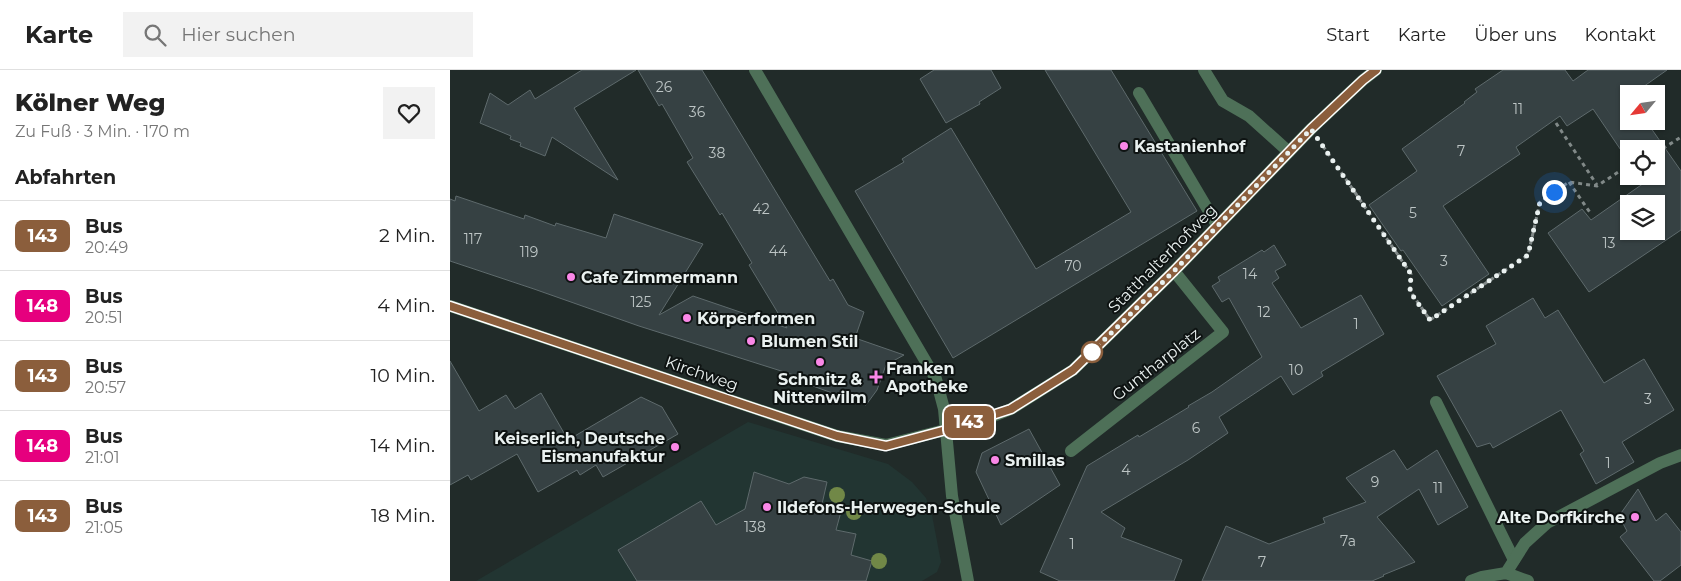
<!DOCTYPE html>
<html lang="de">
<meta charset="utf-8">
<style>
:root{--surface:#fff;--page:#f2f2f2;--text:#222;--muted:#767676;--line:#e0e0e0}
body{margin:0;font-family:Montserrat,sans-serif;background:var(--page);color:var(--text);height:100vh;display:flex;flex-direction:column;font-size:19px;white-space:nowrap}
*{box-sizing:border-box;margin:0}
p{font-size:16px;color:var(--muted)}
.icon{flex:none;width:28px;height:28px;fill:none;stroke:currentColor;stroke-width:2;stroke-linecap:round;stroke-linejoin:round}
.map{position:relative;flex:1;overflow:hidden}
.details{display:flex;flex-direction:column;background:var(--surface);width:450px}
.details>*{flex:none}
.badge{padding:0 10px;border-radius:8px;font-size:18px;line-height:32px}
.needle{width:32px;rotate:241deg}
.tools{position:absolute;left:1170px;top:15px;display:grid;gap:10px}
.tools a{display:grid;place-items:center;width:45px;height:45px;border-radius:0px;background:var(--surface);box-shadow:0 1px 4px #0004;font-size:25px}
.you{position:absolute;width:25px;height:25px;margin:-12px;border:4px solid #fff;border-radius:50%;background:#1a73e8;box-shadow:0 0 0 8px #1a73e833}
.map>.badge{position:absolute;translate:-50% -50%;box-shadow:0 0 0 2px #fff}
h2{padding:0 15px;font-size:19px;line-height:45px}
.round{display:grid;place-items:center;flex:none;width:52px;height:52px;border-radius:0px;background:var(--page)}
.summary{display:flex;align-items:center;justify-content:space-between;height:85px;padding:0 15px}
h1{font-size:24px;font-weight:800;line-height:38px}
ul{padding:0;list-style:none}
li{display:flex;align-items:center;gap:15px;height:70px;padding:0 15px;border-top:1px solid var(--line)}
li div{flex:1}
li b{display:block;font-size:19px}
li em{font-style:normal}
li .badge{min-width:55px;font-weight:700;text-align:center}
header{display:flex;align-items:center;gap:30px;box-sizing:border-box;height:70px;padding:0 25px;background:var(--surface);border-bottom:1px solid var(--line)}
header strong{font-size:24px}
nav{display:flex;gap:28px;margin-inline-start:auto;font-size:18px}
.search{width:350px;height:45px;background:var(--page);display:flex;align-items:center;gap:12px;box-sizing:border-box;padding:0 18px;border-radius:0px;color:var(--muted);font-size:19px}
main{display:flex;flex:1;min-height:0}
.map>svg:first-child{display:block}
.built{fill:#223532}
.building{fill:#364143;stroke:#5e6a6c;fill-rule:evenodd}
.lines{fill:none;stroke-linecap:round;stroke-linejoin:round}
.path{stroke:#818988;stroke-width:3;stroke-dasharray:4 4;stroke-linecap:butt}
.service{stroke:#4e7058;stroke-width:12}
.minor{stroke:#4e7058;stroke-width:12}
.tertiary{stroke:#4e7058;stroke-width:12}
.tree{fill:#718847}
.line-casing{stroke:#fff;stroke-width:11}
.line{stroke:#8b5e3c;stroke-width:8}
.walk{stroke:#eaf1f0;stroke-width:5;stroke-dasharray:0 9}
.poi-dot{fill:#fa87e7;stroke:#0e1312;stroke-width:2}
.stop-dot{fill:#fff;stroke:#8b5e3c;stroke-width:2.5}
.labels{text-anchor:middle;stroke-width:4;stroke-linejoin:round;paint-order:stroke}
.number-label{font-size:14px;fill:#bdc5c5}
.poi-label{font-size:16px;font-weight:bold;fill:#eaf1f0;stroke:#0e1312;text-anchor:start}
.street-label{font-size:16px;fill:#eaf1f0;stroke:#0e1312}
</style>
<header>
<strong>Karte</strong>
<div class="search"><svg class="icon" aria-label="search" viewBox="0 0 24 24"><circle cx="10" cy="10" r="6"/><path d="M15 15l6 6"/></svg>Hier suchen</div>
<nav><a>Start</a><a>Karte</a><a>Über uns</a><a>Kontakt</a></nav>
</header>
<main>
<section class="details">
<div class="summary"><div><h1>Kölner Weg</h1><p>Zu Fuß · 3 Min. · 170 m</p></div><a class="round"><svg class="icon" aria-label="heart" viewBox="0 0 24 24"><path d="M12 20l-8-8c-3-5 5-10 8-4 3-6 11-1 8 4z"/></svg></a></div>
<h2>Abfahrten</h2>
<ul>
<li><span class="badge" style="background:#8b5e3c;color:#fff">143</span><div><b>Bus</b><p>20:49</p></div><em>2 Min.</em></li>
<li><span class="badge" style="background:#e6007e;color:#fff">148</span><div><b>Bus</b><p>20:51</p></div><em>4 Min.</em></li>
<li><span class="badge" style="background:#8b5e3c;color:#fff">143</span><div><b>Bus</b><p>20:57</p></div><em>10 Min.</em></li>
<li><span class="badge" style="background:#e6007e;color:#fff">148</span><div><b>Bus</b><p>21:01</p></div><em>14 Min.</em></li>
<li><span class="badge" style="background:#8b5e3c;color:#fff">143</span><div><b>Bus</b><p>21:05</p></div><em>18 Min.</em></li>
</ul>
</section>
<div class="map">
<svg width="1231" height="511" viewBox="0 0 1231 511">
<rect width="100%" height="100%" fill="#212b29"/>
<!-- built -->
<path class="built" d="M298,352l140,42 24,18 14,16 6,17 9,47 -4,10 -15,9h-446z"/>
<!-- building -->
<path class="building" d="M132,0h54l-62,38 44,72 -66,-43 -7,19 -25,-10 1,-3 -11,-4 1,-3 -31,-13 10,-30 18,12 22,-15 5,9z
M188,0h64l128,211 3,-2 15,26 16,7 -9,26 49,17 -18,10 -9,25 -11,15 -70,-25 1,-4 -158,-50 -105,-37 -84,-28v-62l5,2 1,-5 68,23 1,-4 30,11 1,-3 50,15 8,-24 89,30 -44,71 34,-19 94,32 -38,-63 3,-2 -30,-50 -2,2 -33,-53 6,-4 -31,-54 -3,2z
M484,0h57l10,18 -22,14 1,2 -34,19 -26,-44z
M595,0h66l86,141 -244,147 -98,-167 49,-29 -2,-3 49,-31 85,141 95,-57z
M1053,0h62l8,11 15,-11h79l-34,24h-4v27h17l35,50v59l-92,62 -41,-59 34,-24 9,11 53,-37 -5,-7h17v-27h-27v13l-36,-53 -26,17 -7,-10 -44,31 4,7 -77,52 46,68 -47,32 -39,-56 -2,1 -32,-46 48,-34 -15,-22 63,-46 -1,-1 13,-10 -2,-3zM1179,134h27v27h-27z
M824,175l12,20 -11,6 4,7 -7,5 29,45 60,-33 23,39 -63,38 2,4 -30,19 -12,-19 -62,41 9,16 -40,27 -87,52 24,16 -4,9 61,23 -8,21h-114l-20,-9 47,-106 51,-31 1,2 50,-30 -1,-1 24,-14 50,-35 -33,-59 -7,4 -10,-16 8,-5 -2,-4 44,-27 2,2z
M1083,228l12,20 13,-8 46,73 40,-24 30,51 -52,32 12,20 -38,22 -16,-30 4,-3 -23,-41 -68,38 -3,-5 -13,4 -40,-71 59,-32 -10,-18z
M0,291l29,50 27,-16 9,14 26,-16 27,47 73,-43 21,10 16,27 -75,43 -7,-12 -16,10 -3,-5 -39,22 -21,-38 -46,26 -3,-5 -18,10z
M579,359l31,56 -59,40 -25,-53 6,-19z
M944,380l13,20 30,-20 31,57 -30,18 -19,-36 -42,28 38,45 -32,13 1,1 -12,5h-170l24,-55 43,18 56,-21 -2,-5 43,-16 -20,-24z
M304,402l35,12 15,-7 23,5 -5,22 20,4 -6,22 20,4 -5,21 21,6 -6,20h-229l-19,-31 83,-49 15,24 29,-16z
M1188,419l18,32 10,-8 15,19v33l-21,16h-6l-34,-44 7,-6 -8,-15z"/>
<g class="lines">
<!-- path -->
<path class="path" d="M1106,53l41,62
M873,76l88,128 -1,17 20,29 98,-65 12,-53 29,-20 28,4 23,-15 9,-1
M1206,83l25,-16
M1119,112l22,32"/>
<!-- service -->
<path class="service" d="M754,0l19,31 26,15 40,36
M689,23l78,132
M986,332l78,158
M621,381l152,-119 -49,-61"/>
<!-- minor -->
<path class="minor" d="M1056,503l19,-30 22,-20 113,-60 21,-8
M1021,511l11,-4 24,-4 22,8"/>
<!-- tertiary -->
<path class="tertiary" d="M305,0l181,309 8,30 8,87 16,85
M0,236l387,130 49,9 59,-15 46,-13 20,-8 62,-39 101,-99 137,-142 52,-49 13,-10"/>
</g>
<!-- trees -->
<g class="tree">
<circle cx="387" cy="425" r="8"/>
<circle cx="404" cy="442" r="8"/>
<circle cx="429" cy="491" r="8"/>
</g>
<g class="lines">
<!-- line casing -->
<g class="line-casing">
<path id="line" d="M0,236l387,130 49,10 60,-16 65,-21 62,-39 101,-99 137,-142 52,-49 13,-10"/>
</g>
<!-- line -->
<use href="#line" class="line"/>
<!-- walk -->
<path class="walk" d="M642,282l82,-81 137,-142 100,145 -1,18 20,28 98,-65 12,-53 14,-10"/>
</g>
<!-- markers -->
<g class="poi-dot">
<circle cx="674" cy="76" r="5"/>
<circle cx="121" cy="207" r="5"/>
<circle cx="237" cy="248" r="5"/>
<circle cx="301" cy="271" r="5"/>
<circle cx="370" cy="292" r="5"/>
<path d="M423.5 299.5h5v5h5v5h-5v5h-5v-5h-5v-5h5z"/>
<circle cx="225" cy="377" r="5"/>
<circle cx="545" cy="390" r="5"/>
<circle cx="317" cy="437" r="5"/>
<circle cx="1185" cy="447" r="5"/>
</g>
<circle class="stop-dot" cx="642" cy="282" r="10"/>
<g class="labels">
<!-- number labels -->
<g class="number-label">
<text x="214" y="22">26</text>
<text x="1068" y="44">11</text>
<text x="247" y="47">36</text>
<text x="1011" y="86">7</text>
<text x="267" y="88">38</text>
<text x="311" y="144">42</text>
<text x="963" y="148">5</text>
<text x="23" y="174">117</text>
<text x="1159" y="178">13</text>
<text x="328" y="186">44</text>
<text x="79" y="187">119</text>
<text x="994" y="196">3</text>
<text x="623" y="201">70</text>
<text x="800" y="209">14</text>
<text x="191" y="237">125</text>
<text x="814" y="247">12</text>
<text x="906" y="259">1</text>
<text x="846" y="305">10</text>
<text x="1198" y="334">3</text>
<text x="746" y="363">6</text>
<text x="1158" y="398">1</text>
<text x="676" y="405">4</text>
<text x="925" y="417">9</text>
<text x="988" y="423">11</text>
<text x="305" y="462">138</text>
<text x="898" y="476">7a</text>
<text x="622" y="479">1</text>
<text x="812" y="497">7</text>
</g>
<!-- poi labels -->
<g class="poi-label">
<text x="684" y="82">Kastanienhof</text>
<text x="131" y="213">Cafe Zimmermann</text>
<text x="247" y="254">Körperformen</text>
<text x="311" y="277">Blumen Stil</text>
<text x="436" y="304">Franken<tspan x="436" dy="18">Apotheke</tspan></text>
<text x="370" y="315" text-anchor="middle">Schmitz &amp;<tspan x="370" dy="18">Nittenwilm</tspan></text>
<text x="215" y="374" text-anchor="end">Keiserlich, Deutsche<tspan x="215" dy="18">Eismanufaktur</tspan></text>
<text x="555" y="396">Smillas</text>
<text x="327" y="443">Ildefons-Herwegen-Schule</text>
<text x="1175" y="453" text-anchor="end">Alte Dorfkirche</text>
</g>
<!-- street labels -->
<g class="street-label">
<text transform="translate(712 188) rotate(-45)" y="6">Statthalterhofweg</text>
<text transform="translate(706 294) rotate(-38)" y="6">Guntharplatz</text>
<text transform="translate(252 303) rotate(19)" y="6">Kirchweg</text>
</g>
</g>
</svg>
<div class="tools">
<a><svg class="needle" viewBox="-14 -14 28 28"><path d="M0-13l5 13h-10z" fill="#e53935"/><path d="M0 13l5-13h-10z" fill="#767676"/></svg></a>
<a><svg class="icon" aria-label="locate" viewBox="0 0 24 24"><circle cx="12" cy="12" r="6"/><path d="M12 2v4M12 18v4M2 12h4M18 12h4"/></svg></a>
<a><svg class="icon" aria-label="layers" viewBox="0 0 24 24"><path d="M12 4l9 5-9 5-9-5zM3 14l9 5 9-5"/></svg></a>
</div>
<div class="you" style="left:1104px;top:122px"></div>
<b class="badge" style="left:519px;top:352px;background:#8b5e3c;color:#fff">143</b>
</div>
</main>
